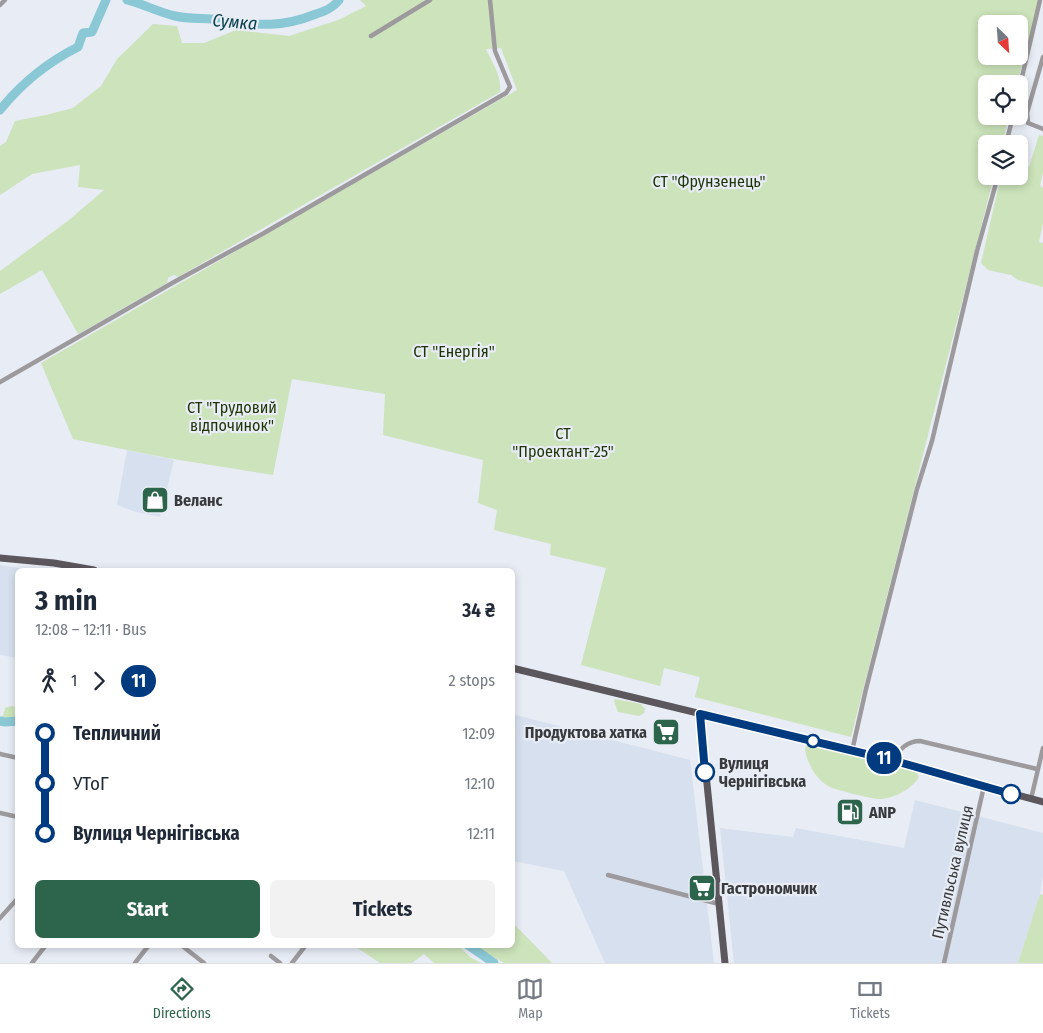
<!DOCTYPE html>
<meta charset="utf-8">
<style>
:root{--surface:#fff;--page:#f2f2f3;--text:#1f2937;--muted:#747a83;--line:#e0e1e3;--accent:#2d644c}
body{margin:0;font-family:"Fira Sans Condensed",sans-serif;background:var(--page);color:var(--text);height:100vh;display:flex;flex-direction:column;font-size:19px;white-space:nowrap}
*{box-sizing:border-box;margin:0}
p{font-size:16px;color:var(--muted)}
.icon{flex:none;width:28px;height:28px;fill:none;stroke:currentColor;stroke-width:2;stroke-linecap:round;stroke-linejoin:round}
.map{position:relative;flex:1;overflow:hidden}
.panel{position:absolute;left:15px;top:568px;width:500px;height:380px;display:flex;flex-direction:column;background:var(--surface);border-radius:8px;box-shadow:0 2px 8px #0003}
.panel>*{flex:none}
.badge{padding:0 10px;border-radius:16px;font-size:18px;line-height:32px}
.needle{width:32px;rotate:155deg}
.controls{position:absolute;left:978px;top:15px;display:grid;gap:10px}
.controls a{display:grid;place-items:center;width:50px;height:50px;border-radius:8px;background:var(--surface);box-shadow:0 2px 8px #0003;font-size:25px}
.map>.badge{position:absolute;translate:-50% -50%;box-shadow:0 0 0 2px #fff}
.legs{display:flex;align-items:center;gap:8px;height:55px;padding:0 20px;font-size:16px}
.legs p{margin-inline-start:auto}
.head{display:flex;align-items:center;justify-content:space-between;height:85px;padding:0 20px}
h1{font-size:28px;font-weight:700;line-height:38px}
.action{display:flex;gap:10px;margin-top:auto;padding:10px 20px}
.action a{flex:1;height:58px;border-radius:8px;background:var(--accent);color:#fff;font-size:20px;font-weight:700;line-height:58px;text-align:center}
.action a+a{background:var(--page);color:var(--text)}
ul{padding:0 20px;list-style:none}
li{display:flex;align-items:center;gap:18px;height:50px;font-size:19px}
li i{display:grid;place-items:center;width:8px;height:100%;margin:0 6px;background:currentColor}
li i::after{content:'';width:12px;height:12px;margin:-6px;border:4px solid;border-radius:50%;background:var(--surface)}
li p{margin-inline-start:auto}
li:first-child i{background:linear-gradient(#0000 50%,currentColor 0)}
li:last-child i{background:linear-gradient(currentColor 50%,#0000 0)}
.tabs{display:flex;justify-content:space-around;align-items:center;height:70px;border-top:1px solid var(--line);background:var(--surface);font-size:14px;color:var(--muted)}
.tabs a{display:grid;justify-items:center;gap:2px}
.tabs .selected{color:var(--accent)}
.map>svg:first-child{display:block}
.built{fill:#d7e0ef}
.green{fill:#cce3bb;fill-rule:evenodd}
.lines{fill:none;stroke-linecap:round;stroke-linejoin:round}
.river{stroke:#8bc8d5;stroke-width:9}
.street{stroke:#9d9a9d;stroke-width:4.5}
.primary{stroke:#5c575d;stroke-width:7}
.line-1-casing{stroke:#fff;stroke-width:11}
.line-1{stroke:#003b80;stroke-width:8}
.stop-1-dot{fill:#fff;stroke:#003b80;stroke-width:2.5}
.labels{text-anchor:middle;stroke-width:4.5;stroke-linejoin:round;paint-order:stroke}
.park-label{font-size:16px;fill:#1e3404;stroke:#e7ecf5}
.poi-label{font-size:16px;font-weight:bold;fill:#383a3d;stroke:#e7ecf5;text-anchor:start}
.stop-label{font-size:16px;font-weight:bold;fill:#383a3d;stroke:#e7ecf5;text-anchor:start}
.street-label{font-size:16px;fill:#383a3d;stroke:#e7ecf5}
.water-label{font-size:18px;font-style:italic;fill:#09424c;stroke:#e7ecf5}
</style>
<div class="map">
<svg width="1043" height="963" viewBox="0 0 1043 963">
<rect width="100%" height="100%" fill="#e7ecf5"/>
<!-- built -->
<path class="built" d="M127,450l47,10 -14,57 -24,-5 -19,-7z
M0,565l33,5h-15l-1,88 -17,-3z
M512,714l178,46 24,203h-109l-41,-92 -51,-10z
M915,800l128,33v43l-3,18 -22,69h-284l-14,-135 73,9 3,-9 108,20z"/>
<!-- green -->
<path class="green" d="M360,0h679l-22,84h-31v32h23l-7,28h-16v32h8l-143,561 -156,-40 5,-20 -36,-9 -4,18 -79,-21 25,-97 -56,-13 1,-11 -57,-14 3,-20 -19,-7 5,-43 -100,-25 2,-41 -93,-15 -19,96 -106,-17 -94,-19 -32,-76 476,-273 -16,-42 -15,1c6,14 16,26 14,43l-322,185 -4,-2 -6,3 -1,5 -89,51 -36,-64 -42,24v-23l69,-51 35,-30 -26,-3 2,-22 -48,9 -32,21v-49l6,-4 9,-21 31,-6 27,-7 28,-22 16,-27 36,-35 24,2 5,17h22l32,-13 53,6 49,-16 28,-14zM986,24h33v32h-33z
M1039,135l4,1v36l-3,13 3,3v35l-4,19 4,1v44l-25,-7 -7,-5 -23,-5 -7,-7 20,-87h18v-9h10z
M615,699l26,5 4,5 -1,4 -5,3 -21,-4 -4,-11z
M12,706l5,2v18h-17v-9l3,-1 2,-8z
M807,745h4l105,26 3,6c-7,12 -26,22 -40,22 -7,0 -42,-9 -49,-12 -14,-7 -23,-24 -25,-38z
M1040,894l3,1v68h-25z
M513,923l39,40h-48l-33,-18h41z
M353,945h105l12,12 11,6h-47l-10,-9 -12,9h-32z"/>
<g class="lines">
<!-- river -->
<path class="river" d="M127,0c16,4 31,12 48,16 12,3 26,2 38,3 41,5 63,11 103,-5 9,-3 17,-6 23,-14
M0,110c21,-26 48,-48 78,-63l5,-14 9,-1 14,-32
M0,721l5,1 13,-1
M468,945l26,18"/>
<!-- street -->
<path class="street" d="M0,5l5,-5
M371,36l59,-36
M1043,57l-16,56 1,10 15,6
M1019,90l21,-90
M1006,144l7,-28
M0,382l174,-100 90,-49 242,-140 4,-6 -15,-36 -5,-51
M852,751l14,-62 51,-200 15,-48 45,-190 21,-75
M0,754l18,4
M895,761c2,-12 14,-20 25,-20l117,28
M1031,799l12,-51
M0,813l18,4
M608,875l111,29
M0,918l18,-20
M181,945l23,18
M271,956l9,7
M32,963l14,-18
M135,963l14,-18
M292,963l14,-18
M944,963l40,-177"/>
<!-- primary -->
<path class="primary" d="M0,558l54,5 40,7
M512,668l383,93 148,41
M700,714l25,249"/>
</g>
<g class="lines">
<!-- line-1 casing -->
<g class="line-1-casing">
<path id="line-1" d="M705,772l-5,-58 195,47 116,33"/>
</g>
<!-- line-1 -->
<use href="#line-1" class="line-1"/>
</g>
<!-- icons -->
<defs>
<g id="shop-square" transform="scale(1.4375)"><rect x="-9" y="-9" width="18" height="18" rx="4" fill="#2d644c" stroke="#e7ecf5"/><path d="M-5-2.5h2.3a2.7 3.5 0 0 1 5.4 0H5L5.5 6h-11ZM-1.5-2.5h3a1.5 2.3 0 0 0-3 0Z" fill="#fff"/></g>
<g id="supermarket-square" transform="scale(1.4375)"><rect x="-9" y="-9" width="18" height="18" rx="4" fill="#2d644c" stroke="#e7ecf5"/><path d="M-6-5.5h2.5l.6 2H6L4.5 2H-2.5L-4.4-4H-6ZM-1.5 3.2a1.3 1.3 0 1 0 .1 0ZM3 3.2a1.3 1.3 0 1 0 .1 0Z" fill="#fff"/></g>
<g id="fuel-square" transform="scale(1.4375)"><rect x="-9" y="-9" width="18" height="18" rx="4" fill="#2d644c" stroke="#e7ecf5"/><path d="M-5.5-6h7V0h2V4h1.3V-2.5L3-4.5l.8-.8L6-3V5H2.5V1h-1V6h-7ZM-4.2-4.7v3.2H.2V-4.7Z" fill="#fff"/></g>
</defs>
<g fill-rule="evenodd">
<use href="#shop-square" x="155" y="500"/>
<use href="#supermarket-square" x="666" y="732"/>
<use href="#fuel-square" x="850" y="812"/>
<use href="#supermarket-square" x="702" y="888"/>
</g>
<!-- markers -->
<g class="stop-1-dot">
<circle cx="813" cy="741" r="6"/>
<circle cx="705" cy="772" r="9"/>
<circle cx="1011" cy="794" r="9"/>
</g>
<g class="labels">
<!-- park labels -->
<g class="park-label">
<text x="709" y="187">СТ "Фрунзенець"</text>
<text x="454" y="357">СТ "Енергія"</text>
<text x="232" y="413">СТ "Трудовий<tspan x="232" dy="18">відпочинок"</tspan></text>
<text x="563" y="439">СТ<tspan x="563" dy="18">"Проектант-25"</tspan></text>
</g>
<!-- poi labels -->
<g class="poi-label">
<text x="174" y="506">Веланс</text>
<text x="647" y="738" text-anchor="end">Продуктова хатка</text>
<text x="869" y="818">ANP</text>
<text x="721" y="894">Гастрономчик</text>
</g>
<!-- stop labels -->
<g class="stop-label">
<text x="719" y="769">Вулиця<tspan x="719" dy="18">Чернігівська</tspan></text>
</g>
<!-- street labels -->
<g class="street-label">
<text transform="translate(952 872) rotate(-77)" y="6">Путивльська вулиця</text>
</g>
<!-- water labels -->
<g class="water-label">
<text transform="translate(235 22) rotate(5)" y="6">Сумка</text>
</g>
</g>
</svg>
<div class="controls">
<a><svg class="needle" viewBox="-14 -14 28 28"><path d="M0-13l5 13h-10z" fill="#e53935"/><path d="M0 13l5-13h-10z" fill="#747a83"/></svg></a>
<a><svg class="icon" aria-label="locate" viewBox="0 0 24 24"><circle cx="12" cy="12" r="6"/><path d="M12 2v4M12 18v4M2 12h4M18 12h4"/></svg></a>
<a><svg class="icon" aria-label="layers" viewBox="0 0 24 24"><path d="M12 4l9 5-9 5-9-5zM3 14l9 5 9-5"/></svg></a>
</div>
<b class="badge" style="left:884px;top:758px;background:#003b80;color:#fff">11</b>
<section class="panel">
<div class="head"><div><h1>3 min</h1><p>12:08 – 12:11 · Bus</p></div><b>34 ₴</b></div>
<div class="legs"><svg class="icon" aria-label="walk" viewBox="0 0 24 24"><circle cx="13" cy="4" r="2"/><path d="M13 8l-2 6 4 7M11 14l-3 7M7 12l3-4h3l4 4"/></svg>1<svg class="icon" aria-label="forward" viewBox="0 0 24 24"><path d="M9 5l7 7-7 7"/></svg><b class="badge" style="background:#003b80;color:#fff">11</b><p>2 stops</p></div>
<ul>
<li><i style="color:#003b80"></i><b>Тепличний</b><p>12:09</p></li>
<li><i style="color:#003b80"></i><span>УТоГ</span><p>12:10</p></li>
<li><i style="color:#003b80"></i><b>Вулиця Чернігівська</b><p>12:11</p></li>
</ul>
<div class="action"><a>Start</a><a>Tickets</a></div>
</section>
</div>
<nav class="tabs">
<a class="selected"><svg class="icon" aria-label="directions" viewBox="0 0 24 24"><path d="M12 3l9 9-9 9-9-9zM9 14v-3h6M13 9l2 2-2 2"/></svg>Directions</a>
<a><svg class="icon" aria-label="map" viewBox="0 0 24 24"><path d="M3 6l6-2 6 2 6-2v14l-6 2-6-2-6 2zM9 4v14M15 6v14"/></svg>Map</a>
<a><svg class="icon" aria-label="tickets" viewBox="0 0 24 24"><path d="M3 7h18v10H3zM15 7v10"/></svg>Tickets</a>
</nav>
